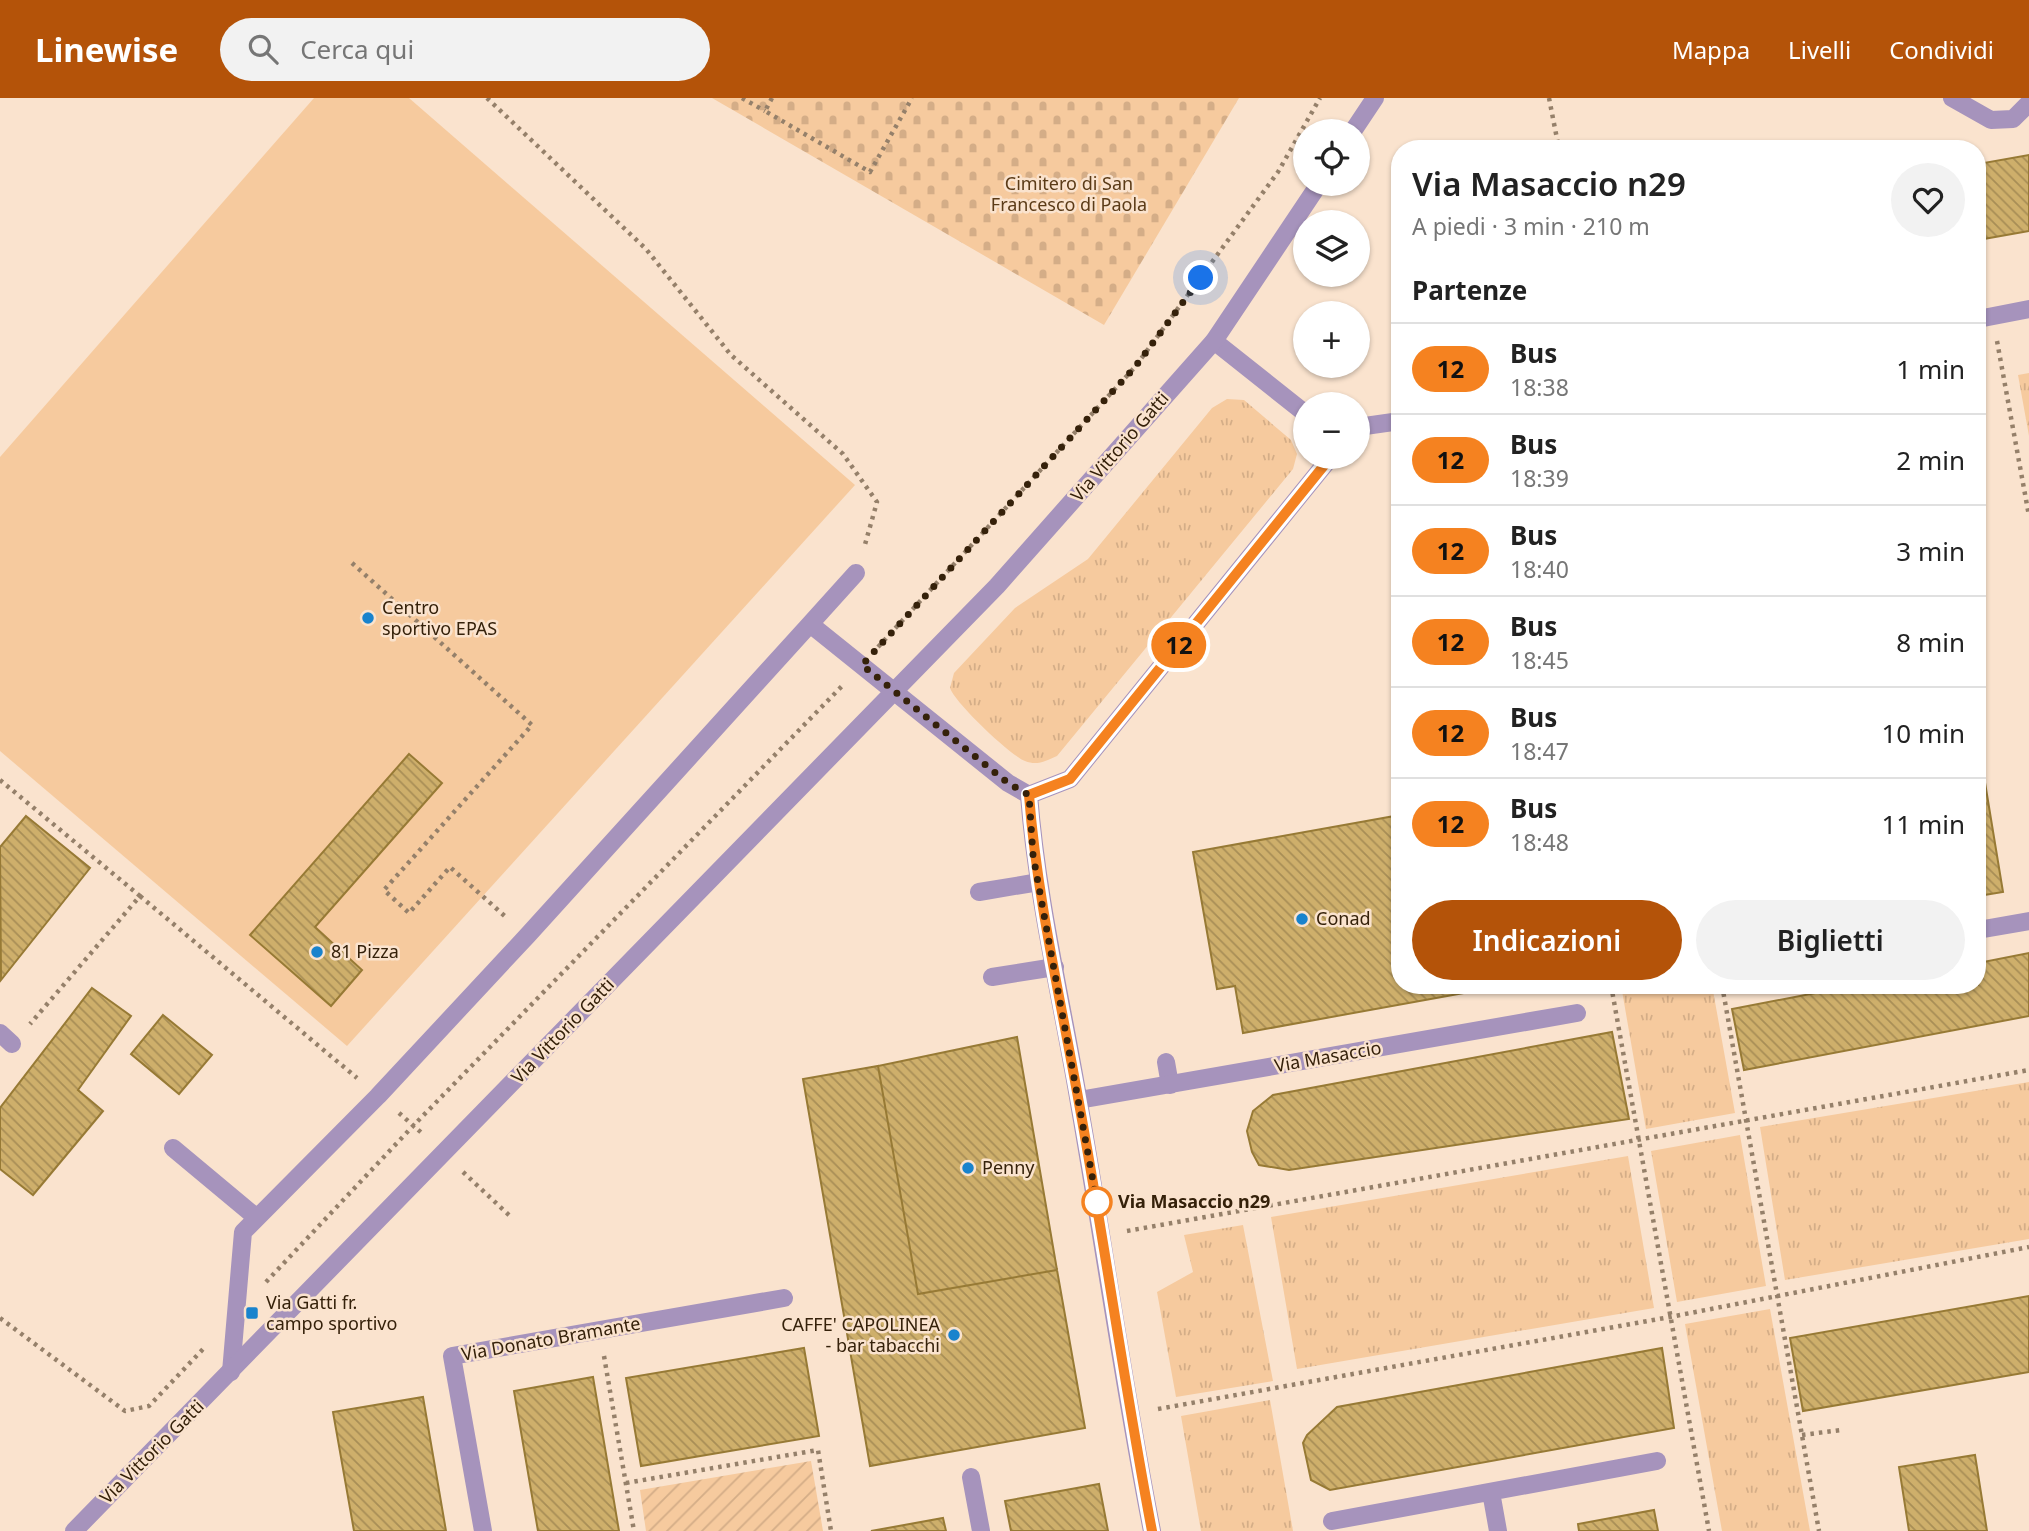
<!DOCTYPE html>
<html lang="it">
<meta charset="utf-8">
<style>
:root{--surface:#fff;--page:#f2f2f2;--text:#222;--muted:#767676;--line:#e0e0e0;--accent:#b45309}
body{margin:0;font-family:"Noto Sans",sans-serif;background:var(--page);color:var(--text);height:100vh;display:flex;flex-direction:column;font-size:26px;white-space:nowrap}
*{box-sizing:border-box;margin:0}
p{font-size:23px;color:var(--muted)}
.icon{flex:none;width:38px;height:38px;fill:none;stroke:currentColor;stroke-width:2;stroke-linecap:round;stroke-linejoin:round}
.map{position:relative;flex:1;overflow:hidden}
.sheet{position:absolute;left:1391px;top:42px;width:595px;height:854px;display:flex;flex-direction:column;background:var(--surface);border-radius:28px;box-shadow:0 2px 5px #0004}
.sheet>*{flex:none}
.badge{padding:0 14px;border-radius:23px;font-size:24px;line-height:46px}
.tools{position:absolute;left:1293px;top:21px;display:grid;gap:14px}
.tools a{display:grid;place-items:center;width:77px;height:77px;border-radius:50%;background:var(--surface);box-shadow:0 2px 5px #0004;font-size:35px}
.you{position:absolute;width:35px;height:35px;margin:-18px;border:5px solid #fff;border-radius:50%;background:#1a73e8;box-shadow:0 0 0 10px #1a73e833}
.map>.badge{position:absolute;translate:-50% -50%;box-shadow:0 0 0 4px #fff}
h2{padding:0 21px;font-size:26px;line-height:63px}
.round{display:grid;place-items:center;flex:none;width:74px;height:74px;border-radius:37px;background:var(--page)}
.headline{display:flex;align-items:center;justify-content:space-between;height:119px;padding:0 21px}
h1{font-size:33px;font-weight:600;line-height:52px}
.cta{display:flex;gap:14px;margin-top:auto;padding:14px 21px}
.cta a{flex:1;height:80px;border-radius:42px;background:var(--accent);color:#fff;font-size:28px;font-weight:600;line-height:80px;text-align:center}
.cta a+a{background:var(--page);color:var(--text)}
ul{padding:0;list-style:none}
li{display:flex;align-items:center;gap:21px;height:91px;padding:0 21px;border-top:2px solid var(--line)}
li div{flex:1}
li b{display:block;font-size:26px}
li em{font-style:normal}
li .badge{min-width:77px;font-weight:700;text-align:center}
header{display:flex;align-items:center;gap:42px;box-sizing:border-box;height:98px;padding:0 35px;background:var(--accent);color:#fff}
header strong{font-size:33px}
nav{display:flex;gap:38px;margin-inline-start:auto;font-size:24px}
.search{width:490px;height:63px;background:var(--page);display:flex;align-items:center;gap:18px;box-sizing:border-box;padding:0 24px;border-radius:38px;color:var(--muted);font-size:26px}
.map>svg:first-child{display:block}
.grass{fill:url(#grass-tufts)}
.cemetery{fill:url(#cemetery-stones)}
.garden{fill:url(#garden-furrows)}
.pitch{fill:#f6ca9e}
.building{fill:url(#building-back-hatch);stroke:#977a35;stroke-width:2}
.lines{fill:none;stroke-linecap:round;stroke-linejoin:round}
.path{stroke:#95806a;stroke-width:4.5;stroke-dasharray:3.5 5;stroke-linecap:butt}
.service{stroke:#a693bc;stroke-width:18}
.minor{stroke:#a693bc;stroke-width:18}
.tertiary{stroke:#a693bc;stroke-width:18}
.line-casing{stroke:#fff;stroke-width:16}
.line{stroke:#f58220;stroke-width:10}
.walk{stroke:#35210a;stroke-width:7;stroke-dasharray:0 12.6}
.poi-dot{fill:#1983cd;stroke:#fae3ce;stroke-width:2.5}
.stop-dot{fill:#fff;stroke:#f58220;stroke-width:3.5}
.labels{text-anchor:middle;stroke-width:5;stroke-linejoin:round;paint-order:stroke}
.park-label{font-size:18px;fill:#5b3b17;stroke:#fae3ce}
.street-label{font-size:18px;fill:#35210a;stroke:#fae3ce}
.poi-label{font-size:18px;fill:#35210a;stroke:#fae3ce;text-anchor:start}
.stop-label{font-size:18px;font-weight:bold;fill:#35210a;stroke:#fae3ce;text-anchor:start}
</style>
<header>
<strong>Linewise</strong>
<div class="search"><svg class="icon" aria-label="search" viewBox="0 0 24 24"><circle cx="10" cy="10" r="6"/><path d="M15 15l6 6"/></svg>Cerca qui</div>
<nav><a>Mappa</a><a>Livelli</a><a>Condividi</a></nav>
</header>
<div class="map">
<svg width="2029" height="1433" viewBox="0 0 2029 1433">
<defs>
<pattern id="grass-tufts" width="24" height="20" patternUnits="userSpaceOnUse" patternTransform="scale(1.75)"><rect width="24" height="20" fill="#f6ca9e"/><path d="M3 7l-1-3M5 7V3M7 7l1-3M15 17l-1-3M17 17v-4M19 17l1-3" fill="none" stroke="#d4ad87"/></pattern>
<pattern id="cemetery-stones" width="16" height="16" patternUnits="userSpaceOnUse" patternTransform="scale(1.75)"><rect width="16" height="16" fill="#f6ca9e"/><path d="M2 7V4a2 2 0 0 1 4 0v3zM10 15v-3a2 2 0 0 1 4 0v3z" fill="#d4ad87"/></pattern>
<pattern id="garden-furrows" width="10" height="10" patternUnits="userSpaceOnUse" patternTransform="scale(1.75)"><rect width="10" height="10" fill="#f6ca9e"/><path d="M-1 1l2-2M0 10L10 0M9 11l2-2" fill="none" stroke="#d4ad87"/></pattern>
<pattern id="building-back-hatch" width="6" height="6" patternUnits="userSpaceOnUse" patternTransform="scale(1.75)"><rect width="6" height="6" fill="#ceaf6b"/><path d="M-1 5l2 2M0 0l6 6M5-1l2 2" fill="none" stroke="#a88e56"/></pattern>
</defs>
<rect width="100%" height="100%" fill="#fae3ce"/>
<!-- grass -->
<path class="grass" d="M2029,275v63l-11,-61z
M1227,301l17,1 47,40 6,14 -4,15 -236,287c-11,5 -20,10 -32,5 -14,-5 -70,-58 -75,-73l4,-15 61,-65 73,-49 124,-151z
M1621,887h91l23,128 -89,16z
M2029,984v157l-244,41 -25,-153z
M1740,1037l26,151 -89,16 -26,-151z
M1628,1058l26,152 -357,61 -26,-152z
M1243,1127l30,156 -97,16 -19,-105 36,-20 -9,-37z
M1770,1211l40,222h-88l-37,-207z
M1270,1302l23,131h-92l-20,-115z"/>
<!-- cemetery -->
<path class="cemetery" d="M712,0h527l-135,227z"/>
<!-- garden -->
<path class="garden" d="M811,1363l12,70h-177l-6,-41z"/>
<!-- pitch -->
<path class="pitch" d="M314,0h95l446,387 -508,561 -347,-295v-294z"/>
<!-- building -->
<path class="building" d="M2029,57v76l-51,9v-76z
M1978,642l25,152 -25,4z
M409,656l33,29 -127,144 47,43 -31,36 -81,-71z
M1400,717v170h108l-265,48 -8,-47 -18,3 -24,-137z
M26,718l64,52 -89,112 -1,-133z
M2029,855v63l-285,54 -12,-61 125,-24h121v-22z
M92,890l39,28 -53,74 25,21 -70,84 -33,-26v-61z
M163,917l49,40 -33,39 -48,-40z
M1612,934l17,87 -340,51 -30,-5 -7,-13 -5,-21 6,-20 20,-16z
M1017,939l40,233 -139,24 -40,-228z
M878,968l40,228 139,-24 28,158 -215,38 -67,-387z
M2029,1198v76l-226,39 -13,-73z
M804,1250l15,88 -178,30 -15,-88z
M1662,1250l12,80 -344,62 -19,-10 -8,-37 4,-8 30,-28z
M593,1279l26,154h-81l-24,-140z
M423,1299l23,134h-92l-21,-119z
M1975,1357l12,76h-78l-10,-64z
M1099,1386l9,47h-97l-6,-30z
M1654,1412l4,21h-79l-1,-7z
M943,1420l3,13h-75z"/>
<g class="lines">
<!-- path -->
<path class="path" d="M487,0l159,151 85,106 112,99 34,48 -13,46
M742,0l23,13
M772,0l-7,13 105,61 42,-74
M1549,0l10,51
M1997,243l32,175
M352,465l180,162 -148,165 25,23 41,-46 58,52
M878,549l257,-280 143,-195 42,-74
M0,682l140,116 -110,128
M140,798l217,182
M1611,887l98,546
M1722,887l97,546
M399,1015l25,22
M463,1074l48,45
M1127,1133l902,-161
M266,1184l147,-156 431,-442
M0,1220l125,93 24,-5 56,-59
M604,1258l30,175
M1158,1311l512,-92 359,-70
M1802,1337l39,-5
M626,1385l192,-33 13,81"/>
<!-- service -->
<path class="service" d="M979,794l60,-10
M992,879l63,-10
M1166,964l4,23"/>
<!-- minor -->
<path class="minor" d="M1952,0l39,22 22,-1 16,-16
M1978,221l51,-10
M1214,243l92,73
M1358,329l42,-6
M810,526l46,-51
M1029,697c8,104 33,206 50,308 25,143 45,286 73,428
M1029,697l41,-16 256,-316 1,-6
M1978,832l51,-9
M0,935l12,11
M1079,1002l498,-87
M173,1050l84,70
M231,1274l12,-140 135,-136 149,-160 283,-312 198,159 21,12
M971,1379l10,54
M1491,1394l7,39
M1332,1423l325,-60
M483,1433l-31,-175 332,-58"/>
<!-- tertiary -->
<path class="tertiary" d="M1353,33l22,-33
M74,1433l923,-945 217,-245 105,-157"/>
</g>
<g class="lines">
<!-- line casing -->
<g class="line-casing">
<path id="line" d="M1152,1433c-27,-142 -47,-285 -73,-428 -18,-102 -42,-204 -50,-308l41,-16 256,-316 1,-6"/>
</g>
<!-- line -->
<use href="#line" class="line"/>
<!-- walk -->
<path class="walk" d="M1097,1104l1,6 -65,-353 -4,-60 -21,-12 -146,-118 273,-298 66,-89"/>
</g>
<!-- markers -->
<g class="poi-dot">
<circle cx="368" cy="520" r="7"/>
<circle cx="1302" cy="821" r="7"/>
<circle cx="317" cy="854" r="7"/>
<circle cx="968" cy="1070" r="7"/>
<rect x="245" y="1208" width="14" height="14" rx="3.5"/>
<circle cx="954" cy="1237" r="7"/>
</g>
<circle class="stop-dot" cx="1097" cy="1104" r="14"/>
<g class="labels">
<!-- park labels -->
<g class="park-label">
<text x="1069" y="92">Cimitero di San<tspan x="1069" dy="21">Francesco di Paola</tspan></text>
</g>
<!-- street labels -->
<g class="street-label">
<text transform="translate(1120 349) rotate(-49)" y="6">Via Vittorio Gatti</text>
<text transform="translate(563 933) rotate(-46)" y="6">Via Vittorio Gatti</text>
<text transform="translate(1328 959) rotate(-10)" y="6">Via Masaccio</text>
<text transform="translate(551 1241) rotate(-10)" y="6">Via Donato Bramante</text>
<text transform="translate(152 1354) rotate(-45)" y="6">Via Vittorio Gatti</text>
</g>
<!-- poi labels -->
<g class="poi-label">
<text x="382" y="516">Centro<tspan x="382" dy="21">sportivo EPAS</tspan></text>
<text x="1316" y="827">Conad</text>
<text x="331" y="860">81 Pizza</text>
<text x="982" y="1076">Penny</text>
<text x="266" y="1211">Via Gatti fr.<tspan x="266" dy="21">campo sportivo</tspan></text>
<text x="940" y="1233" text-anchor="end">CAFFE' CAPOLINEA<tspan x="940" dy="21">- bar tabacchi</tspan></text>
</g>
<!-- stop labels -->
<g class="stop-label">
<text x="1118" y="1110">Via Masaccio n29</text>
</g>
</g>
</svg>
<div class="tools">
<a><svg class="icon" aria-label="locate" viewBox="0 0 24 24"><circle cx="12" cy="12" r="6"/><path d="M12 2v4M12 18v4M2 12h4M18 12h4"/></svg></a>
<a><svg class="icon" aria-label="layers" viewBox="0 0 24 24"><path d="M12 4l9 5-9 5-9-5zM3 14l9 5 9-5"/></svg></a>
<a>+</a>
<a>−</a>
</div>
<div class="you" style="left:1201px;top:180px"></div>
<b class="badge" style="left:1179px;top:547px;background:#f58220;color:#111">12</b>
<section class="sheet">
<div class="headline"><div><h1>Via Masaccio n29</h1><p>A piedi · 3 min · 210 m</p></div><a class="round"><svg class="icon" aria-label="heart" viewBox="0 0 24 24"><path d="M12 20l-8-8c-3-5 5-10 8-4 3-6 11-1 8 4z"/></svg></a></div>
<h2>Partenze</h2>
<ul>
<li><span class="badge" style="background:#f58220;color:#111">12</span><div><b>Bus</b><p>18:38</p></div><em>1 min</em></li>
<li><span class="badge" style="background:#f58220;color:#111">12</span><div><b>Bus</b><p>18:39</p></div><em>2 min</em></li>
<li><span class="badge" style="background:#f58220;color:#111">12</span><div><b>Bus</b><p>18:40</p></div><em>3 min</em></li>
<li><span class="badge" style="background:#f58220;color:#111">12</span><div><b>Bus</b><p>18:45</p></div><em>8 min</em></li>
<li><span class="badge" style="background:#f58220;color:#111">12</span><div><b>Bus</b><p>18:47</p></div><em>10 min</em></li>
<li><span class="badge" style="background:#f58220;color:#111">12</span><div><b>Bus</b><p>18:48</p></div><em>11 min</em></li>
</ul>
<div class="cta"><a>Indicazioni</a><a>Biglietti</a></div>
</section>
</div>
